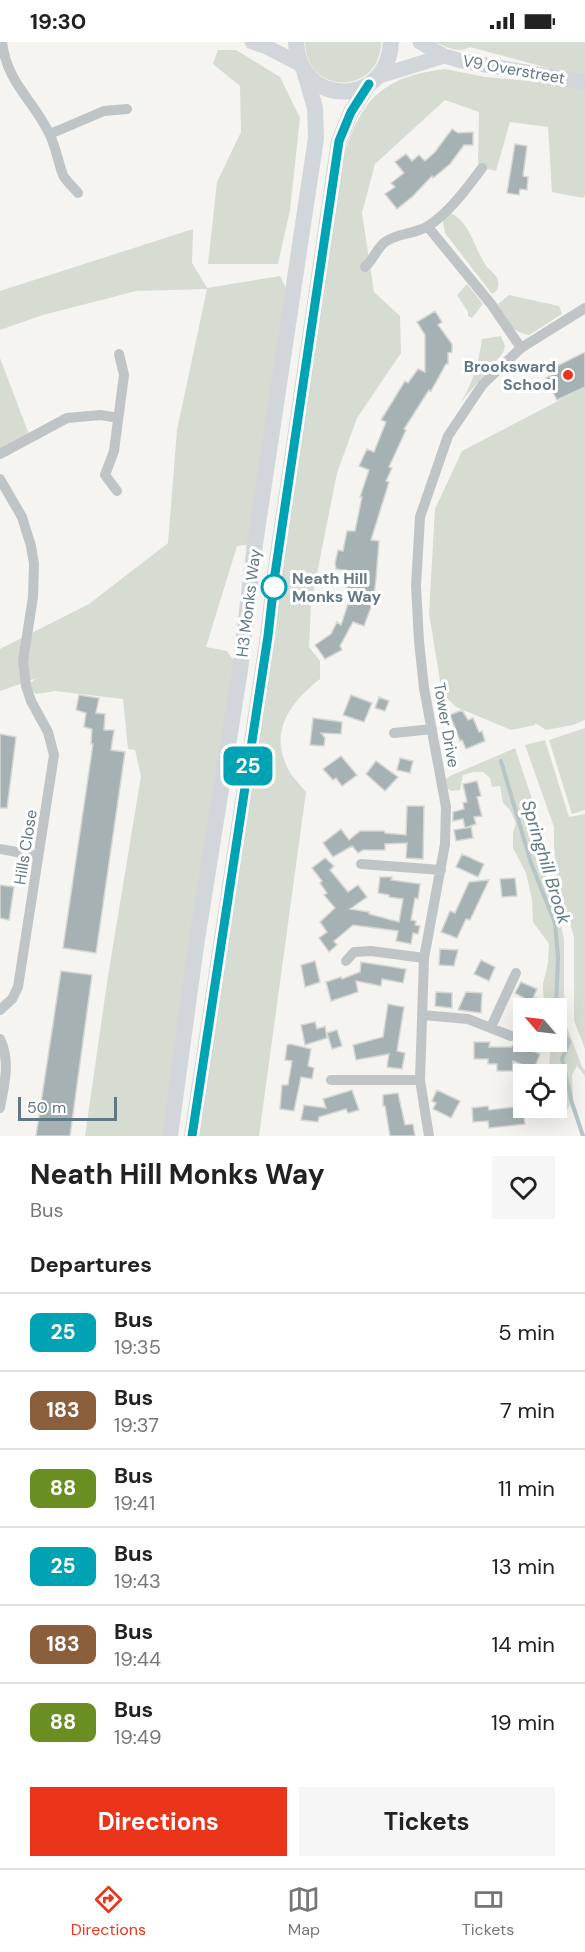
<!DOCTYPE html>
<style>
:root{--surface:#fff;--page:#f6f6f6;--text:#222;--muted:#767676;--line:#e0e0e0;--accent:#ea351b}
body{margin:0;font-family:"DM Sans",sans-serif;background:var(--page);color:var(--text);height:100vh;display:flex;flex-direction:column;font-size:22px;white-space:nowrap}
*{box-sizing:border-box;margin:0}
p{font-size:20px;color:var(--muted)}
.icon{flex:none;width:33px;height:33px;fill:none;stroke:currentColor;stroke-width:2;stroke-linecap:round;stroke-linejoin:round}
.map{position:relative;height:1094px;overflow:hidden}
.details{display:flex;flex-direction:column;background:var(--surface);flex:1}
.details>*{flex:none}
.badge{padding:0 12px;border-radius:9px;font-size:21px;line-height:39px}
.needle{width:39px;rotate:298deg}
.controls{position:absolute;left:513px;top:956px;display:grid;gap:12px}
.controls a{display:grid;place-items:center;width:54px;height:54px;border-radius:0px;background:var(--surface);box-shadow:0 6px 24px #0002;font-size:30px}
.scale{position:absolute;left:18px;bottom:15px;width:99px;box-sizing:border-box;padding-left:6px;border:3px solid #627883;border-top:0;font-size:16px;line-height:21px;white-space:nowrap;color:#627883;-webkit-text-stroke:4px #fff;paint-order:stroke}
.map>.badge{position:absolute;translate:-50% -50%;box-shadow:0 0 0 3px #fff}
h2{padding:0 30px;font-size:22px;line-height:54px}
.round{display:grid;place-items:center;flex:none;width:63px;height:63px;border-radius:0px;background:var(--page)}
.summary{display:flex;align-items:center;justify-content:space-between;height:102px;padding:0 30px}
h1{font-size:28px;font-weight:700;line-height:45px}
.button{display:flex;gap:12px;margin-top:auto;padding:12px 30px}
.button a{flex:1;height:69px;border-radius:0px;background:var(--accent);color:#fff;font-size:24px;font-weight:700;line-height:69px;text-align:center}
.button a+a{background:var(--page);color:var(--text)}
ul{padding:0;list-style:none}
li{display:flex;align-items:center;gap:18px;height:78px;padding:0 30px;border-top:2px solid var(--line)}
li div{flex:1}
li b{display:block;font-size:22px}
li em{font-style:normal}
li .badge{min-width:66px;font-weight:700;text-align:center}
.status{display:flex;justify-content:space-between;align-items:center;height:42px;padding:0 30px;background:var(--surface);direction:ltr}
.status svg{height:16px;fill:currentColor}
.tabs{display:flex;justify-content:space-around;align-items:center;height:84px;border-top:2px solid var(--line);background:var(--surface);font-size:16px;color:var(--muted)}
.tabs a{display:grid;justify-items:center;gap:3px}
.tabs .active{color:var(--accent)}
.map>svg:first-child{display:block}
.green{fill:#d6dcd1}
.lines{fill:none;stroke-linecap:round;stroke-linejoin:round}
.stream{stroke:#b6c5c8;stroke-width:4}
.building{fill:#a6b1b4;stroke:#d6d6d3;stroke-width:1.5}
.street{stroke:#bfc5c7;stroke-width:10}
.secondary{stroke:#d0d6da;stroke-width:15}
.primary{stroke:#d0d6da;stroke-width:16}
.line-casing{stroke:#fff;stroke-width:14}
.line{stroke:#00a3b4;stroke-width:9}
.poi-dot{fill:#ea351b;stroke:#fff;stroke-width:2}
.stop-dot{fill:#fff;stroke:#00a3b4;stroke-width:3}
.labels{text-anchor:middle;stroke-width:6;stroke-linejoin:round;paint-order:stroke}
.street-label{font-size:16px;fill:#627883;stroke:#fff}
.poi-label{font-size:16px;font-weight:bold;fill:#627883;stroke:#fff;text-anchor:end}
.stop-label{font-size:16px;font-weight:bold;fill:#627883;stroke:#fff;text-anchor:start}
.water-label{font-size:18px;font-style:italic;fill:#5e7b80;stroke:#fff}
</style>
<div class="status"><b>19:30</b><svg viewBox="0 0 49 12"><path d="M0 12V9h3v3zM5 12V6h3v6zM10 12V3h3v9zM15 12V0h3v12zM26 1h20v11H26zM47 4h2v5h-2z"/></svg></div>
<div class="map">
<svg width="585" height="1094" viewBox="0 0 585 1094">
<rect width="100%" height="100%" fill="#f5f4f0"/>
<!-- green -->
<path class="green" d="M305,0h76c0,53 -75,55 -76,0z
M435,0h150v36l-115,-31c-12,7 -23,0 -35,-5z
M218,8h18l44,27 20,41 -10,92 -12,54h-70l9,-82 24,-50 -1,-46 -27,-22z
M445,27l40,8 100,9v109l-2,3 -31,-6 -4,-65 -38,-5 -14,49 -14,-3 -4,-4 1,-52 -34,-12 -70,64 -13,49 12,79 26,24 1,37 -44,65 -20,55 -26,131 -2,43 11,14v18c-32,25 -53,56 -29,95 4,6 10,12 15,18l-47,344h-67l132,-891c10,-45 19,-129 60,-156 18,-13 39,-17 61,-20z
M448,171c21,4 27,38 39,54 3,3 8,7 10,11 3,7 1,13 -5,16l-47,-61 -2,-11z
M193,187l-1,34 15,25 73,-12 12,25 -37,243 -18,2 -31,101 21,4 13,19 -73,466h-82l23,-160 33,-200 -6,-26 -7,-1 -5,-50 -68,-8 -19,3 -10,-8 11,-8 -37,13v-42l89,-45 79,-61 9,-113 30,-141 -71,2 -93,24 -43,15v-39z
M467,242l16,20 -11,14 -4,-2v-4l-11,-17z
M509,253l50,11 3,8 -33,21c-16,-3 -27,-14 -31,-31z
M501,294l4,10 -2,7 -42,49c12,-20 18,-40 21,-63z
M0,316l30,79 -30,17z
M585,345v333l-12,5 -27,5 -11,-7v2l-24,5 -55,-23 -14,-14 -13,-80 6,-104 27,-58z
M585,686v82l-13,4 -23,-74z
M545,698l24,77 16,-3v235l-11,-29v-83l-17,-57 -3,-33v-20l-29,-82z
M515,706l19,57 7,29 3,36 14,41 6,29v79l18,48 3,3v6l-8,-10 -5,9 1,24 -7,13 -9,-14 -1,-24h-21v-3h14l1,-20 -2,-10h8v-33h-12l-1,-24 5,-21 1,-19 -16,-22 -1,-22 -6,-27 -13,-25v-15l3,-10 -6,-13 -7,-7 -3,-17 -8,1 -2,-9 -7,-6h-9l-11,3 -3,15 -9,1 -5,-4 -1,-7 5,-4z"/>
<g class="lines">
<!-- stream -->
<path class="stream" d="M501,719l30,102 24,60 3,34 -2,51
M556,978l13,22 -7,17 10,44 11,33"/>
</g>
<!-- building -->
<path class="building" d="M452,87l6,4 15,-1v13h-9l-14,19 -17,14 -1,-2 -19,20 -16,13 -12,-15 10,-7 -4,-4 13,-10 -9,-11 11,-8 6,7 7,-6 6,6 10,-9z
M515,102l12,2 -4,30 5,1 -1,13 -7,-1 -1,6 -12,-2z
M435,269l7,11 -4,3 14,19v8l-4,1v11h-2l-15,27 -2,-1 -25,39 2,1 -17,37 3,1 -6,13 3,1 -18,58 8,1 -3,38 -3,23 -9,24 -11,-4 -13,24 2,4 -17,9 -10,-14 16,-11 6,-12 4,3 11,-33 -6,-1 4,-20 -14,-2 -1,-6 3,-13 5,1 4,-20h8l7,-34h-2l9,-27 -10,-4 8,-17 7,3 12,-30 -5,-2 24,-39 3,2 10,-14 7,3v-37l-8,-13z
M585,310v35l-28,13 -11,-22 11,-6 -2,-5z
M79,653l20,3 -3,15 9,1 -1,16h10l-3,20 14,2 -29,201 -33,-5 30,-204h-2l1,-15 -8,-2 2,-14 -10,-3z
M351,653l21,8 -8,19 -21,-7z
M379,655l10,4 -4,10 -10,-3z
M462,668l6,10 5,-2 6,14 3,-1 3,10 -19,8 -4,-9 -2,1 -10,-26z
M313,676l29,4 -1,12 -20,-1 4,5 -1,8 -14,-1z
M0,692l16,3 -9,71h-7z
M341,714l16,19 -15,11 -6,-8 -3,2 -10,-11z
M400,716l13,3 -3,12 -13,-3z
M376,719l22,16 -13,14 -19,-17z
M477,739l4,15 -4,1 5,19 -8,1 2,7 -11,4 -2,-9 -10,2v-9l11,-3 -1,-6 4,-1 -4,-18z
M407,764h17l-1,53 -17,-1 1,-15 -22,1v6h-22l-5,3 -6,-7 -19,11 -10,-14 18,-14 8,11 11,-9h24l1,2 21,2z
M471,785l2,11 -17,3 -2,-11z
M462,812l22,10 -6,13 -22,-10z
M325,816l9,8 -4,4 18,22 10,-7 9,12 -17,12 19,3v2l30,8 4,-23 -14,-2v-2l-11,-2 2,-16h12l-1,3 29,4 -2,15 -3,-1 -4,22 5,1 -1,4 5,1 -2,8 -5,-1 -2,11 -15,-3 2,-10 -45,-6 -19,16 3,4 -8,7 -10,-14 8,-6 -7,-10 15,-14 -11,-13 3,-2 -7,-10 2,-2 -10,-13z
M515,836l2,18 -15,1 -2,-18z
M489,838l-19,40 -4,-1 -9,19 -16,-6 9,-21 5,2 14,-31z
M0,843l14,2 -5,33 -9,-2z
M440,907l18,1 -4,16 -15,-1z
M481,918l14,7 -6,14 -15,-7z
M315,919l5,21 -15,5 -4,-22z
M361,920l45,7 -3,14 -21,-4 -1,7 -25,-5 2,11 -27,9 -5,-19 15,-5 1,2 18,-7z
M61,929l31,4 -22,161h-34z
M521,940l16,7 -4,9h4l-4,10h-14l5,-10 -9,-5z
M436,950l16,1v15l-17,-2z
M466,950l16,1 -1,20 -23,-3z
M388,962l16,3 -7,44 8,2 -3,16 -15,-2 2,-13 -33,6 -3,-15 30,-8z
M524,978v21l11,4 -2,6 7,3 -6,15 -21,-8v10h-16v-7h-9v-5h-14v-17h16l-1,5h22l7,-8v-6z
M315,980l2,7 8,-3 2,12 -22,7 -4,-20z
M337,988l5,16 -10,3 -5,-16z
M290,1002l21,5 -3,17 6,2 -2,11 -11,-2 -7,34 -14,-2 2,-24h6l4,-24 -7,-1 2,-15z
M352,1048l7,20 -11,3 -2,-4 -27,8 -1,5 -17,-2 3,-15 22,3 -3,-9z
M437,1048l23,11 -9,17 -18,-9 3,-6 -4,-2z
M398,1051l7,32 8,-1 2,12h-25l-5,-30h-2v-11z
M488,1064l1,4 33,-4 30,1v7l-28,3 1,7 -36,4 -1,-7 -15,1 -1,-14z"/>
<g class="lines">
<!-- street -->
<path class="street" d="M2,0c5,42 32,58 48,93 6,13 8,27 13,40 3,6 10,12 15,18
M50,92l54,-23 23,-2
M428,185l63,77 30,44
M365,225c8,-7 12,-19 20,-25 12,-9 31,-8 43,-16 20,-12 40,-39 54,-58
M0,412l67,-36 34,-3 17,3
M0,437l22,38 9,29 3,18 -1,33 -10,64 3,25 5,15 17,31 6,23 -36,232 -6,12 -12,11
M117,449l-12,-16 9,-24 10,-76 -5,-21
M394,691l38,-4
M0,807l38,7
M361,822l80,6
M346,919l8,-9 17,-1 53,7
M422,973l46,4 43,17
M491,985l25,-54
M0,997c11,23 4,46 0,69
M331,1038h89
M429,1094l-9,-56 4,-122 21,-114 1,-37 -22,-119 -5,-47 -3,-55 4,-69 28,-81 35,-52 38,-36 64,-40"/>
<!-- secondary -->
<path class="secondary" d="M252,0l15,5 33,17
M420,0l24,14 18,5 123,21
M379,34l65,-20"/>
<!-- primary -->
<path class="primary" d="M296,0c3,66 92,66 95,0
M170,1094l26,-190 44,-276 15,-126 61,-406 -1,-30 -11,-38
M192,1094l76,-500 7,-62 64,-433 12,-29 18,-28"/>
</g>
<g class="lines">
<!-- line casing -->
<g class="line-casing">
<path id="line" d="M192,1094l76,-500 7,-62 64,-433 12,-29 18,-28"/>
</g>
<!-- line -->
<use href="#line" class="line"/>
</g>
<!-- markers -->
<circle class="poi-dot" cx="568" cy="333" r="6"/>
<circle class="stop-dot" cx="274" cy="545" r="12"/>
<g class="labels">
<!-- street labels -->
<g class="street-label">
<text transform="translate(514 27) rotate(10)" y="6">V9 Overstreet</text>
<text transform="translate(248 561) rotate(-83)" y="6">H3 Monks Way</text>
<text transform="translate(447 683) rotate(80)" y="6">Tower Drive</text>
<text transform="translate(25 805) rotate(-81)" y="6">Hills Close</text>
</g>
<!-- poi labels -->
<g class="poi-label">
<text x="556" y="330">Brooksward<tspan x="556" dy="18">School</tspan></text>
</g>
<!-- stop labels -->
<g class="stop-label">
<text x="292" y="542">Neath Hill<tspan x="292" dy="18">Monks Way</tspan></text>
</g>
<!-- water labels -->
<g class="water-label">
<text transform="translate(546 820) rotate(73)" y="6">Springhill Brook</text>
</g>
</g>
</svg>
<div class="controls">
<a><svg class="needle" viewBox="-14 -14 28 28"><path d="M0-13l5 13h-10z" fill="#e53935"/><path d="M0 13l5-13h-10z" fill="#767676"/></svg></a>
<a><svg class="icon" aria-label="locate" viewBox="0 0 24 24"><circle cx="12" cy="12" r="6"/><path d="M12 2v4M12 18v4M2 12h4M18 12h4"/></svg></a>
</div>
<div class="scale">50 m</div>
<b class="badge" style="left:248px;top:724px;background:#00a3b4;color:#fff">25</b>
</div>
<section class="details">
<div class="summary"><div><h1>Neath Hill Monks Way</h1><p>Bus</p></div><a class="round"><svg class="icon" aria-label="heart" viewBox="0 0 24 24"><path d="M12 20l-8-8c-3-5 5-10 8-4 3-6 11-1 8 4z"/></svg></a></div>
<h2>Departures</h2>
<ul>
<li><span class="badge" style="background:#00a3b4;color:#fff">25</span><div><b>Bus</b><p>19:35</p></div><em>5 min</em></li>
<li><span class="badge" style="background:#8b5e3c;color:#fff">183</span><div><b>Bus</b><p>19:37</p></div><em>7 min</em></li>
<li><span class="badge" style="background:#6b8e23;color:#fff">88</span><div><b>Bus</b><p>19:41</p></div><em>11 min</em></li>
<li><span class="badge" style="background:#00a3b4;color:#fff">25</span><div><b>Bus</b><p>19:43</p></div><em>13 min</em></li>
<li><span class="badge" style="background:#8b5e3c;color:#fff">183</span><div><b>Bus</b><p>19:44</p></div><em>14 min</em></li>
<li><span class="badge" style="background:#6b8e23;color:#fff">88</span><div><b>Bus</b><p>19:49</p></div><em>19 min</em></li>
</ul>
<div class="button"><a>Directions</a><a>Tickets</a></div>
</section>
<nav class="tabs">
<a class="active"><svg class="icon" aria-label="directions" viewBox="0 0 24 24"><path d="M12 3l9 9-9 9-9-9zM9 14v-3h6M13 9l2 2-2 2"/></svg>Directions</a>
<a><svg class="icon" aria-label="map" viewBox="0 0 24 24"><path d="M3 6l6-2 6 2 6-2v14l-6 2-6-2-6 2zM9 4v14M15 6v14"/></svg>Map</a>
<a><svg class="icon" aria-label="tickets" viewBox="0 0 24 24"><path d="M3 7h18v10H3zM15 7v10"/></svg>Tickets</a>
</nav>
